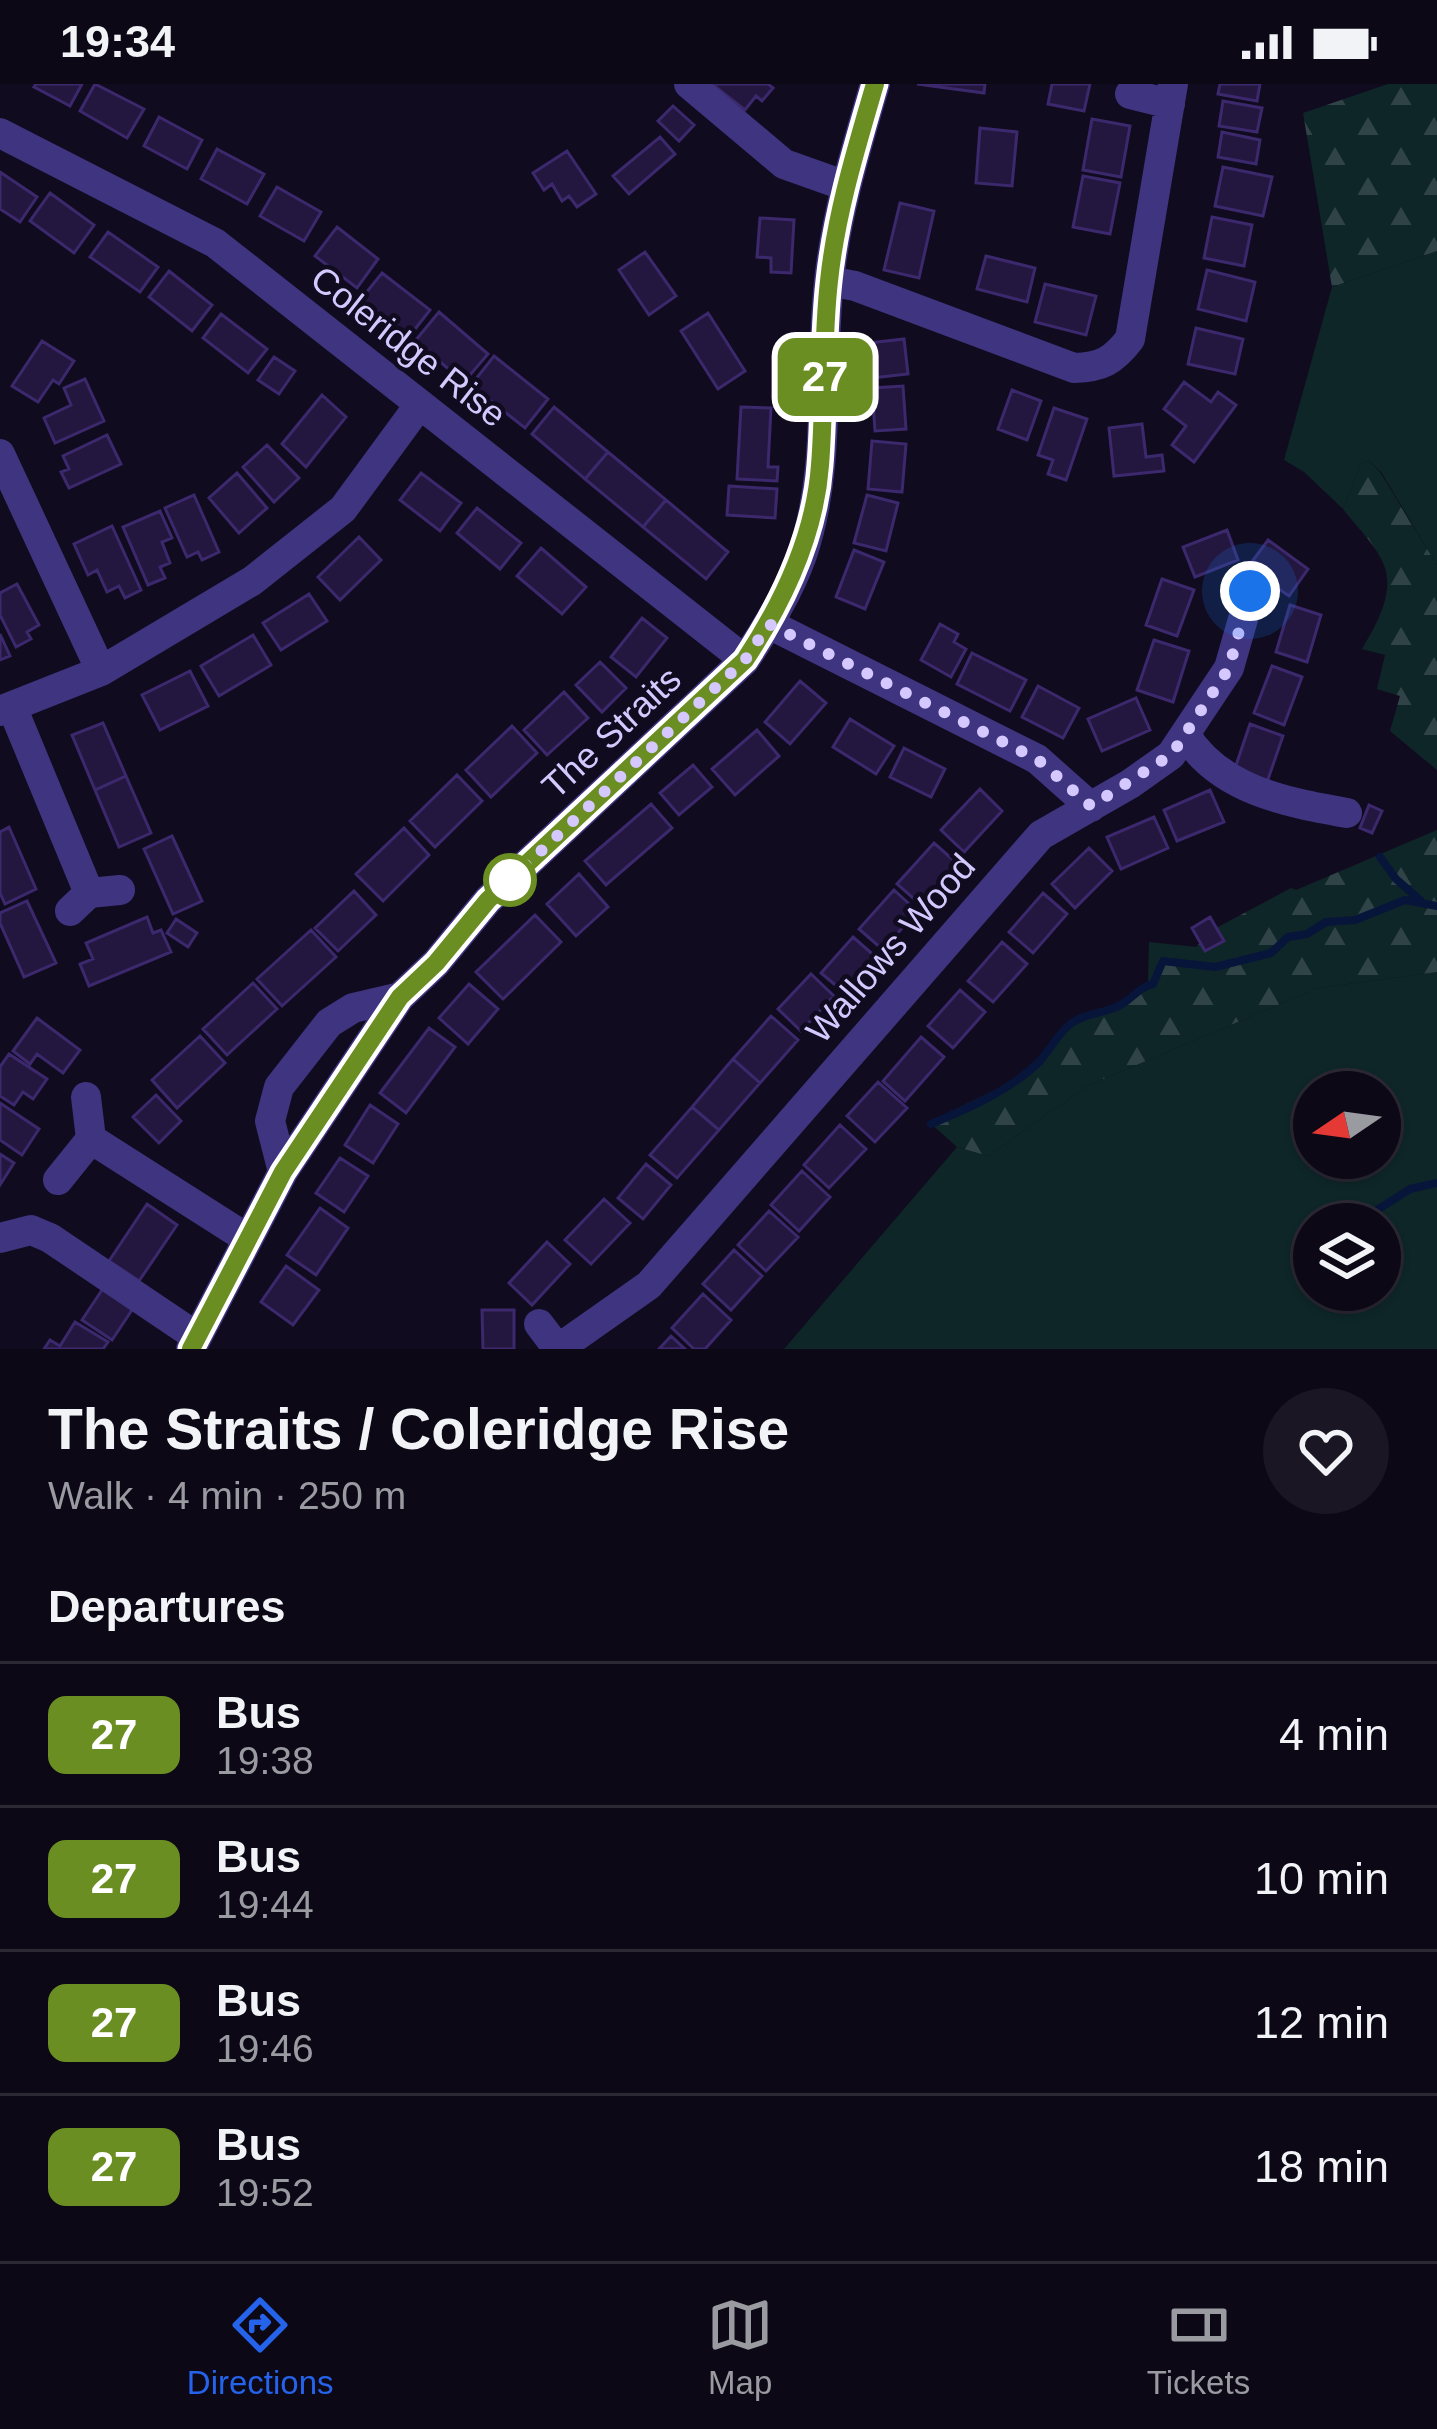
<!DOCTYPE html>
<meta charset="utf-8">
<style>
:root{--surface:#0c0816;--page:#1a1623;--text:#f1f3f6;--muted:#9a9aa1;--line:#2c2935;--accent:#2563eb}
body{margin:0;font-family:Helvetica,sans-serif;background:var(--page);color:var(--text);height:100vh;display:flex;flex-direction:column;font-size:45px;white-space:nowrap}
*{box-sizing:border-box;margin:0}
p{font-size:39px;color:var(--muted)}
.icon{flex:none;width:66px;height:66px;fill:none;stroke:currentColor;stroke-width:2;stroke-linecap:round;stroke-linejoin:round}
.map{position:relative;height:1265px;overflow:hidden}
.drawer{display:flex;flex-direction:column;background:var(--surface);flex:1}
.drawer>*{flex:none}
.badge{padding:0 24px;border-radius:18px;font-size:42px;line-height:78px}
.needle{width:78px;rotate:257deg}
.buttons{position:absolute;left:1293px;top:987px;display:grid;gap:24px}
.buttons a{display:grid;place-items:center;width:108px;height:108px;border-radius:50%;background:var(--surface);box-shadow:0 3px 9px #0004,0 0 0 3px var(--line);font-size:60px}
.you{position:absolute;width:60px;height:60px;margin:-30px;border:9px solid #fff;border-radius:50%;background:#1a73e8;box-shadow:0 0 0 18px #1a73e833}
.map>.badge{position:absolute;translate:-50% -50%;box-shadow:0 0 0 6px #fff}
h2{padding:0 48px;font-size:45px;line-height:108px}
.round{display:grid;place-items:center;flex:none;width:126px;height:126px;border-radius:63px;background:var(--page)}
.summary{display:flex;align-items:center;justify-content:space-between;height:204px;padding:0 48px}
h1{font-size:57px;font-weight:600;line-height:90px}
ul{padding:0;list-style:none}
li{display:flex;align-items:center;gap:36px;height:144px;padding:0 48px;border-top:3px solid var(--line)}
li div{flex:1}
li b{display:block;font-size:45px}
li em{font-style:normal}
li .badge{min-width:132px;font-weight:700;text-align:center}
.status{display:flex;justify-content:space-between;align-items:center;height:84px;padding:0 60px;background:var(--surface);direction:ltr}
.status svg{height:33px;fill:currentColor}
.tabs{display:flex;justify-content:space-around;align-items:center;height:168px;border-top:3px solid var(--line);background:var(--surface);font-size:33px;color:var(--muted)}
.tabs a{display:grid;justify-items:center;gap:6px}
.tabs .on{color:var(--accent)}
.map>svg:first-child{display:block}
.grass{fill:#0e2628;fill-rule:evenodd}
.forest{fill:url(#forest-firs)}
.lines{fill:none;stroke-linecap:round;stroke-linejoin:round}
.stream{stroke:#07153b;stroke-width:8}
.building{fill:#23173f;stroke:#3c286c;stroke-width:3}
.minor{stroke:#3e347f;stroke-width:30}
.line-casing{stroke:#fff;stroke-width:27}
.line{stroke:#6b8e23;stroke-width:18}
.walk{stroke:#d4c8ff;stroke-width:12;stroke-dasharray:0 21.6}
.stop-dot{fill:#fff;stroke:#6b8e23;stroke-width:6}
.labels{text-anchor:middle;stroke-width:9;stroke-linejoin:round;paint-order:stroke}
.street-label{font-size:36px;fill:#d4c8ff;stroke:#100b1e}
</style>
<div class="status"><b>19:34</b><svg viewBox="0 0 49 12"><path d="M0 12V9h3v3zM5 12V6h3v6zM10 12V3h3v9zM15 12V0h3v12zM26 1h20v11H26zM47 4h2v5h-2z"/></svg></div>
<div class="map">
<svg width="1437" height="1265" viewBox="0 0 1437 1265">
<defs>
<pattern id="forest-firs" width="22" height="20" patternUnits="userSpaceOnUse" patternTransform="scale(3)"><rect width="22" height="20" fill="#0e2628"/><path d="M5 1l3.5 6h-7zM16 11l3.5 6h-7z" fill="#304448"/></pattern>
</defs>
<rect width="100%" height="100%" fill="#100b1e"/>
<!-- grass -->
<path class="grass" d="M1437,167v314l-56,-93 -12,-11 -8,3 -18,45 -39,-37 -20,-12 48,-173z
M1437,888v377h-653l173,-202 31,9 99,-70 231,-98zM1314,1008h66v66h-66zM1314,1140h66v66h-66z"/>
<!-- forest -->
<path class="forest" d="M1388,0h49v167l-105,36 -29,-174z
M1369,377l11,11 57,93v205l-47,-39 10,-35 -23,-7 8,-34 -23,-6c14,-23 33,-56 22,-84 -7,-19 -29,-40 -41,-56l18,-45z
M1437,746v142l-119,16 -231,98 -99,70 -31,-9 -28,-25 86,-42 26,-20 13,-21 16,-15 16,-10 33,-8 29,-21 1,-43 47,5 4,-4 6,8 17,-10 -7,-13 75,-40 5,2z"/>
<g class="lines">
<!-- stream -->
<path class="stream" d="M1380,773l16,22 25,22
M931,1040c38,-16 78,-33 108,-62 11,-12 17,-26 30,-37 16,-13 37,-11 53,-21 12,-7 17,-17 31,-20l10,-23 52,6 56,-14 17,-16 19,-3 19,-12 29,-2 50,-20 32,6
M1355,1140l55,-35 27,-6"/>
</g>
<!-- building -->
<path class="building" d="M36,0h46l-12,22 -36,-19z
M95,0l49,25 -17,29 -47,-27z
M712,0h56l5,4 -11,13 -6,-5 -11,14z
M917,0h68l-1,9z
M1052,0h38l-6,27 -36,-7z
M1220,0h40l-3,17 -39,-7z
M1223,17l39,7 -5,24 -38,-6z
M673,22l21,19 -15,16 -21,-20z
M159,33l43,23 -15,29 -43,-23z
M1092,35l38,7 -9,51 -38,-7z
M980,44l37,4 -5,54 -36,-3z
M1222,48l38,8 -4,24 -38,-7z
M660,53l15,17 -46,40 -16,-18z
M217,65l47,25 -17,30 -46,-25z
M567,67l29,43 -19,13 -8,-11 -7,5 -10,-17 -8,6 -11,-17z
M1223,83l49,10 -9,39 -48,-10z
M0,88l37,25 -17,25 -20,-13z
M1083,92l37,7 -10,51 -37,-7z
M277,103l44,25 -17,29 -44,-25z
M50,109l44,32 -20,28 -44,-32z
M900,119l34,8 -15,67 -35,-8z
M1212,133l40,8 -8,41 -40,-8z
M760,134l34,2 -3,53 -20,-1v-14l-14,-1z
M337,143l41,32 -21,29 -42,-32z
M108,148l50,35 -18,25 -50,-35z
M645,168l31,44 -27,19 -30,-45z
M986,172l49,12 -8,34 -50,-13z
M1207,186l48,12 -9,39 -48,-12z
M169,187l43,34 -20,26 -43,-34z
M382,189l48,37 -21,27 -48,-38z
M1045,200l51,12 -10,39 -51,-13z
M439,228l49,42 -24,28 -49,-41z
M708,229l37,58 -27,18 -37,-58z
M221,230l46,35 -19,24 -45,-35z
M1196,244l47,11 -8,35 -47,-10z
M904,255l4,35 -37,4 -3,-35z
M42,257l32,20 -15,23 -6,-4 -15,22 -26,-16z
M494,272l54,43 -23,29 -54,-43z
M274,273l21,14 -16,23 -21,-14z
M85,295l19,42 -49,22 -11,-25 27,-13 -7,-17z
M1184,298l27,20 7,-10 18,13 -42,57 -22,-17 14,-19 -22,-17z
M903,302l3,43 -31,2 -3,-43z
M1012,306l29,11 -14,39 -29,-11z
M322,311l24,22 -40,50 -24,-23z
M554,323l54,45 -23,27 -53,-45z
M741,323l30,1 -3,59h10l-1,14 -40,-2z
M1054,324l33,11 -21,61 -18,-6 5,-14 -15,-5z
M1142,340l4,33 16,-2 2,16 -50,5 -5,-48z
M107,351l14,29 -52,24 -8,-16 8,-3 -6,-13z
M872,357l34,3 -4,48 -34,-3z
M267,361l32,33 -25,24 -31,-35z
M608,368l58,48 -23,27 -58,-48z
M237,389l30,35 -28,25 -30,-35z
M421,389l40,30 -21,28 -40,-31z
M729,402l48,3 -2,29 -48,-3z
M194,411l25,57 -17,8 -4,-8 -11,5 -22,-49z
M867,411l31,8 -12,48 -32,-8z
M666,416l62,52 -22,27 -63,-52z
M477,424l44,35 -21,26 -43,-36z
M160,427l12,27 -10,4 8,21 -10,4 5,11 -17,7 -25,-58z
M112,442l29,64 -16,8 -6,-12 -12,6 -10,-22 -9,5 -14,-31z
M1227,446l11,30 -43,17 -12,-30z
M359,453l22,23 -41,40 -22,-23z
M1268,456l40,29 -19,27 -41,-29z
M541,464l45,39 -24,27 -45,-38z
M854,466l30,12 -19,47 -29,-12z
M1162,495l32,11 -17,46 -31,-11z
M17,500l22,41 -12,7 4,7 -15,8 -16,-32v-22z
M309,510l18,27 -46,29 -18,-27z
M1290,521l31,10 -14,47 -31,-10z
M642,534l25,20 -31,39 -25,-20z
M940,540l18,10 -4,8 12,7 -15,28 -30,-17z
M0,550l10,22 -10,4z
M253,551l18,30 -52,31 -18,-30z
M1154,556l35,11 -16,51 -36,-12z
M972,569l54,27 -16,31 -53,-27z
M600,578l26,26 -24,24 -26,-27z
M1272,582l30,11 -18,48 -30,-12z
M190,587l18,35 -48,24 -18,-35z
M800,597l26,22 -36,41 -25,-22z
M1038,602l41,22 -16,30 -41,-21z
M564,608l24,26 -41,37 -23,-25z
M1136,614l14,32 -48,21 -14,-32z
M850,635l44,27 -18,28 -43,-27z
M103,639l23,53 -31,14 -23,-55z
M1250,640l33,12 -17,49 -33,-11z
M512,642l25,27 -46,44 -25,-27z
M757,646l22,26 -44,39 -23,-26z
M904,664l41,21 -14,28 -41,-20z
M693,681l19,22 -33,28 -19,-22z
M457,691l25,26 -47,46 -25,-26z
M126,692l25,57 -32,14 -24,-57z
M980,705l22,22 -38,41 -23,-22z
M1210,706l14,32 -47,19 -13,-31z
M651,720l21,24 -66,57 -21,-24z
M1369,721l13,6 -10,22 -12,-5z
M1154,733l14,31 -47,21 -14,-32z
M9,743l27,62 -31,15 -5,-11v-61z
M404,744l25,27 -46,46 -27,-27z
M172,752l30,65 -29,13 -29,-65z
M934,759l25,22 -37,41 -25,-22z
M1089,764l23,23 -37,37 -23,-24z
M579,790l29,33 -32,29 -29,-32z
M894,806l23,21 -34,39 -24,-21z
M354,807l22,24 -38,36 -23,-23z
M1043,809l24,21 -34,39 -24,-21z
M27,817l29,62 -32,14 -24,-54v-10z
M535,831l26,27 -58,57 -27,-27z
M147,833l6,16 8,-3 10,22 -82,34 -9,-22 13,-5 -7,-16z
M1210,833l14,24 -19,10 -13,-23z
M176,835l21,14 -9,14 -21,-14z
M311,846l25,27 -54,49 -25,-27z
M853,853l24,21 -31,36 -25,-21z
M1002,858l25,22 -34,38 -25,-21z
M811,890l23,22 -33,35 -23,-22z
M253,899l24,26 -50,46 -24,-26z
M469,900l29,25 -30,35 -29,-26z
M960,906l25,22 -32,36 -25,-22z
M771,932l27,24 -38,43 -27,-24z
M37,934l43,32 -17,23 -26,-19 -7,10 -17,-13z
M429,944l26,19 -49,66 -26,-20z
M200,952l25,27 -48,45 -25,-28z
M921,953l23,20 -39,44 -22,-20z
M9,970l38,25 -14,20 -10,-7 -9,13 -14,-9v-29z
M733,975l27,24 -41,47 -27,-23z
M878,998l29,26 -32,34 -28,-26z
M156,1011l25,26 -22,22 -26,-26z
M0,1019l39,26 -17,26 -22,-15z
M370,1021l28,19 -25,39 -28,-18z
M692,1023l27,23 -42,48 -27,-23z
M840,1041l26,24 -37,39 -25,-23z
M0,1070l14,9 -14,22z
M340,1074l28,18 -24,36 -28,-19z
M646,1080l25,21 -28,34 -25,-21z
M802,1087l28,26 -31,34 -28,-26z
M604,1115l26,24 -39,41 -26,-24z
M147,1120l30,21 -38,56 -30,-20z
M320,1124l28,20 -32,47 -29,-20z
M769,1127l29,26 -32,34 -28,-26z
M547,1158l23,22 -38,41 -23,-22z
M734,1166l28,26 -31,34 -28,-26z
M286,1182l33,24 -26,35 -32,-23z
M104,1203l30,20 -22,33 -30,-20z
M703,1210l28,26 -26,29h-11l-22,-21z
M482,1226h32v39h-31z
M75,1238l33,20 -5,7h-59l6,-9 10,6z
M671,1252l14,13h-26z"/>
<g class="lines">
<!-- minor -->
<path class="minor" d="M689,0l95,80 62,22
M1130,10l40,10
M0,49l215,110 530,417
M829,197l26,5 219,82c28,-1 39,-7 56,-29l43,-255
M0,370l101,217
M769,540l268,135 54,48
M12,623l77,186
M0,627l101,-40 151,-90 91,-72 77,-105
M1185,650c34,56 101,68 162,79
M70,827l19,-18 31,-3
M91,1055l157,100
M283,1088l-13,-51 9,-34 50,-64 24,-15 47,-11
M58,1096l33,-41 -5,-42
M0,1154l31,-8 19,8 147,99
M539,1240l19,25
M191,1265l92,-177 117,-175 36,-34 52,-63 257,-240c22,-33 44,-68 57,-105 30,-88 17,-183 27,-274 7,-67 27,-132 46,-197
M558,1265l91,-64 392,-450 89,-51 41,-29 58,-87 22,-77"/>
</g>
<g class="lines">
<!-- line casing -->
<g class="line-casing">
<path id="line" d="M191,1265l92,-177 117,-175 36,-34 52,-63 257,-240c39,-59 70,-125 75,-195 5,-61 2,-123 9,-184 7,-67 27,-132 46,-197"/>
</g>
<!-- line -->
<use href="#line" class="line"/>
<!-- walk -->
<path class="walk" d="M510,796l235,-220 24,-36 268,135 54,47 81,-52 57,-86 21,-77"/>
</g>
<!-- markers -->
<circle class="stop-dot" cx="510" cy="796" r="24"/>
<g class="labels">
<!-- street labels -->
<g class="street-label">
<text transform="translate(409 262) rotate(38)" y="13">Coleridge Rise</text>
<text transform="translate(611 648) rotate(-43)" y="13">The Straits</text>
<text transform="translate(890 864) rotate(-49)" y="13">Wallows Wood</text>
</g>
</g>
</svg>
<div class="buttons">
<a><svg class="needle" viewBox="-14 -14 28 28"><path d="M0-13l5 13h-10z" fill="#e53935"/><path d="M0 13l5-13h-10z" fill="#9a9aa1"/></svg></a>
<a><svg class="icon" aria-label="layers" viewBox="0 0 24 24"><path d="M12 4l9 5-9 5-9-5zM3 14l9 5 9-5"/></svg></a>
</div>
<div class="you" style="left:1250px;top:507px"></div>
<b class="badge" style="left:825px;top:293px;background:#6b8e23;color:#fff">27</b>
</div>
<section class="drawer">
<div class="summary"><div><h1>The Straits / Coleridge Rise</h1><p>Walk · 4 min · 250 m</p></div><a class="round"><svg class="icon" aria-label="heart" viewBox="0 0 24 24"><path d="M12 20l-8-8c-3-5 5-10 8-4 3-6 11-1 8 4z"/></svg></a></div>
<h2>Departures</h2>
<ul>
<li><span class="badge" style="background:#6b8e23;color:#fff">27</span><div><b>Bus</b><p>19:38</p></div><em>4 min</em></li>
<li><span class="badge" style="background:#6b8e23;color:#fff">27</span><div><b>Bus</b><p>19:44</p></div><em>10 min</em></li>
<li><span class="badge" style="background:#6b8e23;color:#fff">27</span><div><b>Bus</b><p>19:46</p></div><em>12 min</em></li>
<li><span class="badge" style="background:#6b8e23;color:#fff">27</span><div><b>Bus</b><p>19:52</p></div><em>18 min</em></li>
</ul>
</section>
<nav class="tabs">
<a class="on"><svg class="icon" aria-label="directions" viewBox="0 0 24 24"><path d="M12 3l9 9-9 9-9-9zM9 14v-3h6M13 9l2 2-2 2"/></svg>Directions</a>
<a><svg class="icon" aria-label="map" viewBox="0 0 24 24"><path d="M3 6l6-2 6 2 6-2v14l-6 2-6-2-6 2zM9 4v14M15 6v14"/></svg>Map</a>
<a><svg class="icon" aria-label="tickets" viewBox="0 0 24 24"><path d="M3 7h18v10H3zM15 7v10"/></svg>Tickets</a>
</nav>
